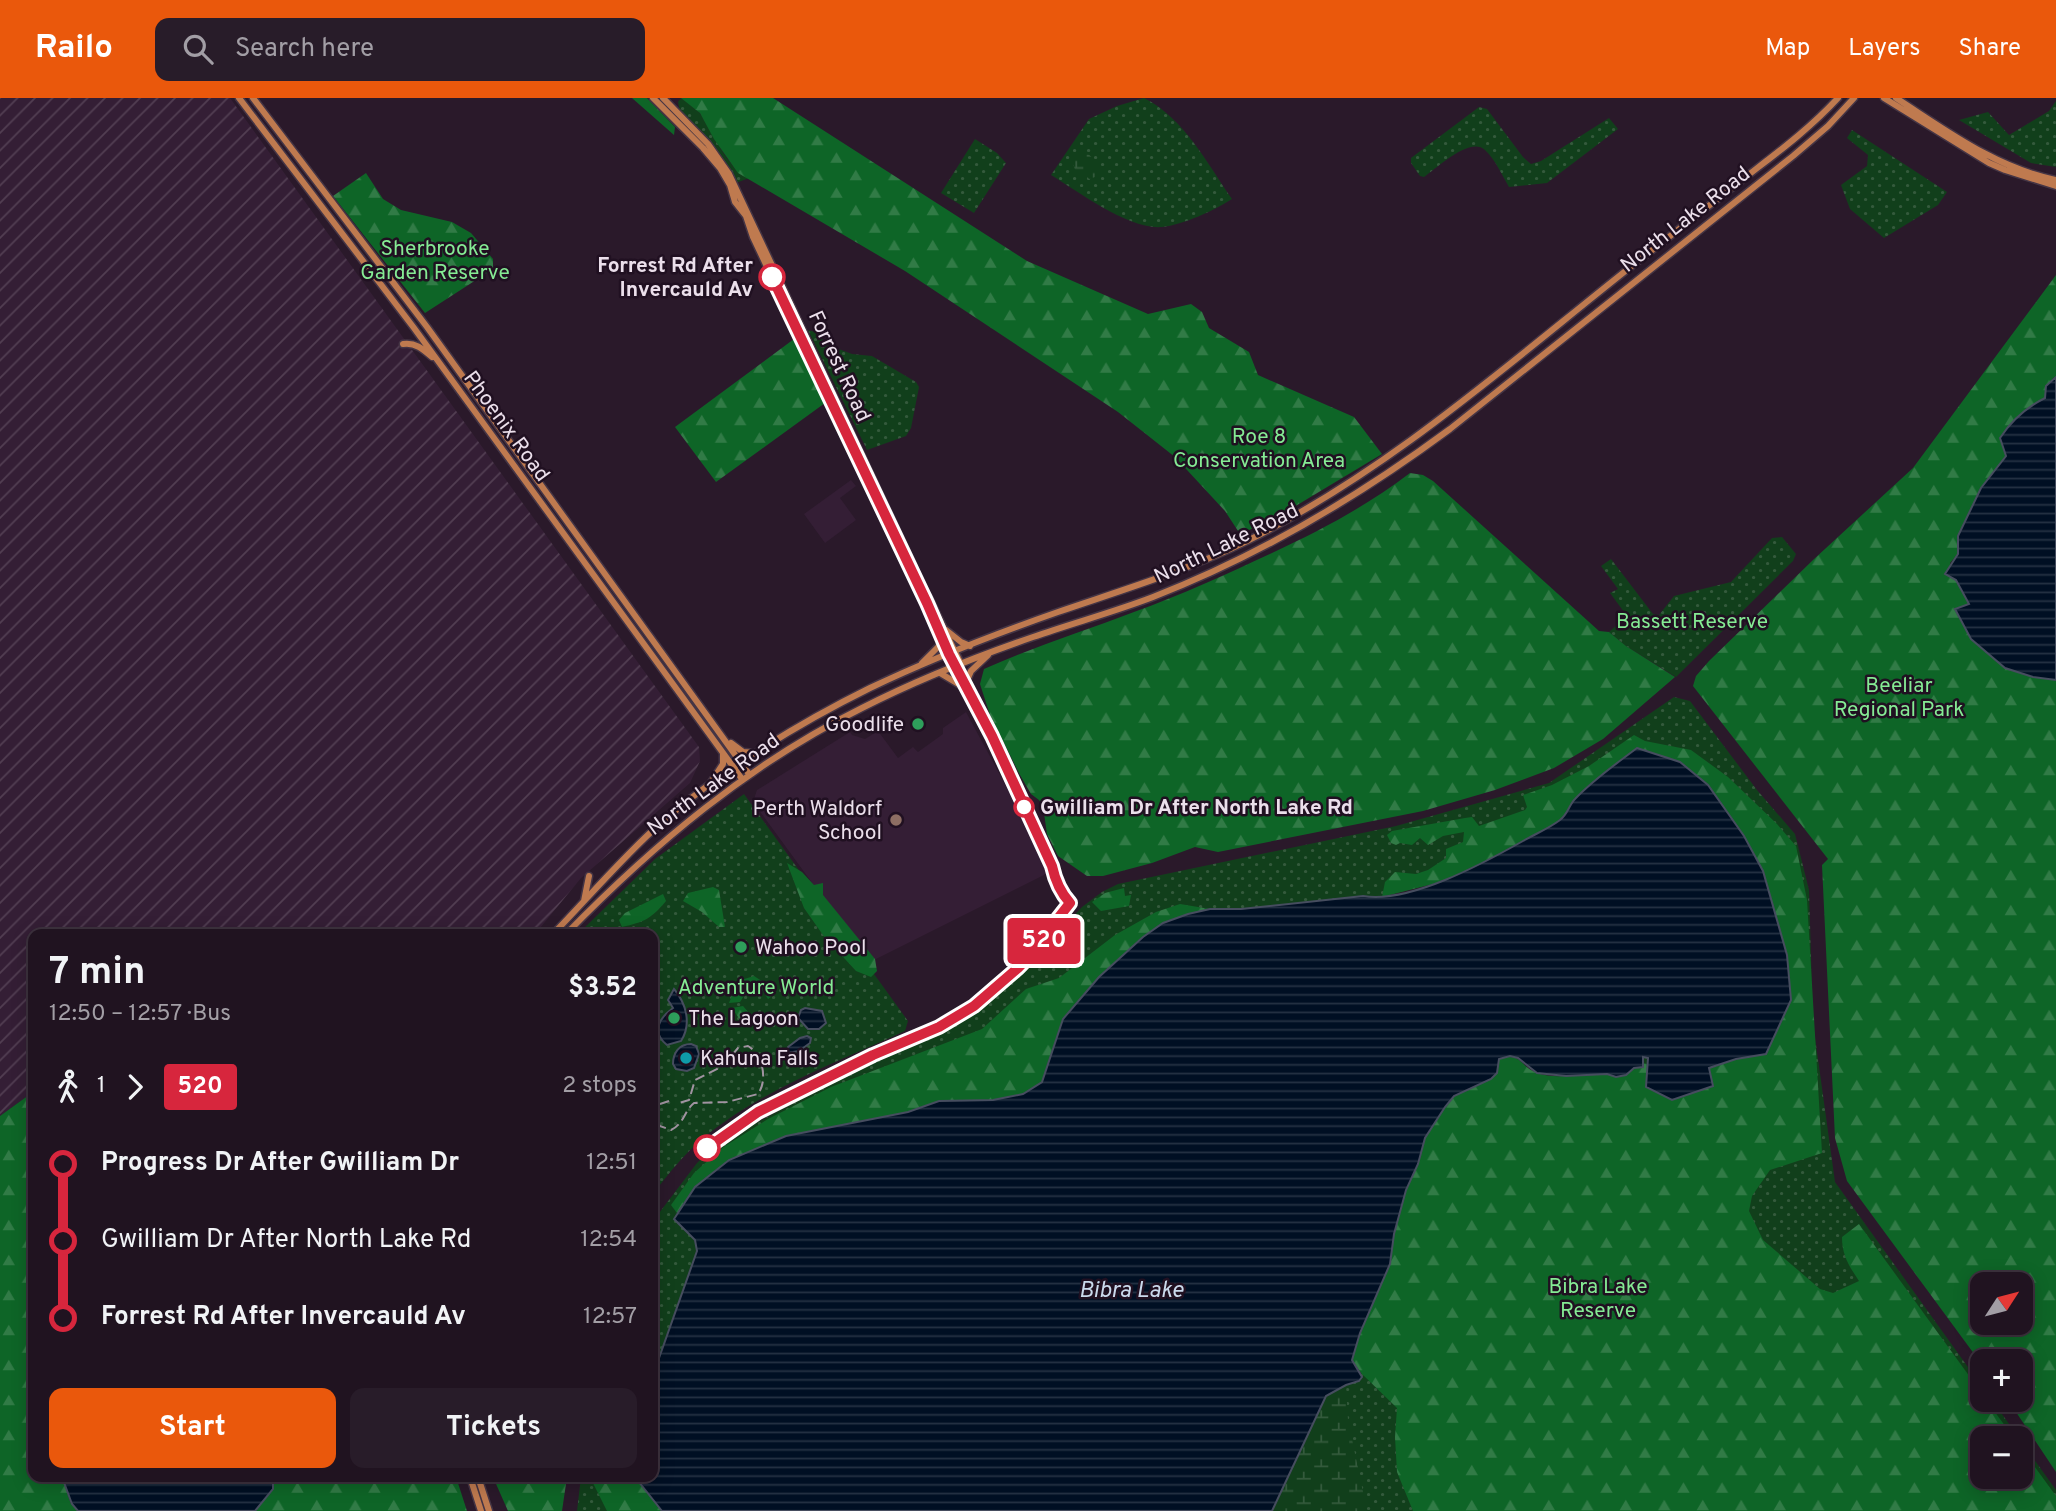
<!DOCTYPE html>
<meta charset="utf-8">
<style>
:root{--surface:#201320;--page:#281c29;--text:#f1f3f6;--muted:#a29ea5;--line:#3d323e;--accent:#ea580c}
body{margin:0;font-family:Overpass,sans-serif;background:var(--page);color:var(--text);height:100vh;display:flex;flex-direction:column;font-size:26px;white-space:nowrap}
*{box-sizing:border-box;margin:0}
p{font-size:23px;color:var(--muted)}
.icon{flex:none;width:38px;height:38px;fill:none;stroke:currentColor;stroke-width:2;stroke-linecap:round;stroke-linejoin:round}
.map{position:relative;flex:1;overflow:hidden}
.sheet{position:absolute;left:28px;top:831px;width:630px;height:553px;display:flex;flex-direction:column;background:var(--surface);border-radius:14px;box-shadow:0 4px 18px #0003,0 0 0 2px var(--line)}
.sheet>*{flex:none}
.badge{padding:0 14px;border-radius:5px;font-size:24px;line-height:46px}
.needle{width:46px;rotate:54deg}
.tools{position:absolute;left:1970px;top:1174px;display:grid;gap:14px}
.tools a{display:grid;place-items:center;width:63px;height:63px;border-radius:14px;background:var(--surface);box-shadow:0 4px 18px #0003,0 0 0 2px var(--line);font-size:35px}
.map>.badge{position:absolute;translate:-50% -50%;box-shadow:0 0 0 4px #fff}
.legs{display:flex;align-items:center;gap:10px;height:77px;padding:0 21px;font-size:23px}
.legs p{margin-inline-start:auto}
.head{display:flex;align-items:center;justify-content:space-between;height:119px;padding:0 21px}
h1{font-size:38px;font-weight:700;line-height:52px}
.button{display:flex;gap:14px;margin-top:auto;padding:14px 21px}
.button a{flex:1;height:80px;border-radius:14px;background:var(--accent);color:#fff;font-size:28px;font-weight:700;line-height:80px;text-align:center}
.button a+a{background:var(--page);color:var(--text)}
ul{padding:0 21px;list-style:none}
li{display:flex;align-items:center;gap:24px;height:77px;font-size:26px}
li i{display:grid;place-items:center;width:10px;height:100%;margin:0 9px;background:currentColor}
li i::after{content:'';width:18px;height:18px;margin:-9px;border:5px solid;border-radius:50%;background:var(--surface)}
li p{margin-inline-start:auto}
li:first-child i{background:linear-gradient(#0000 50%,currentColor 0)}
li:last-child i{background:linear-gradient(currentColor 50%,#0000 0)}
header{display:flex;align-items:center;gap:42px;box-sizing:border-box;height:98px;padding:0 35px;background:var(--accent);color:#fff}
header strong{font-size:33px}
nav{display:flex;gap:38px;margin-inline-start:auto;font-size:24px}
.search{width:490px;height:63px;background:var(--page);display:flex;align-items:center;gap:18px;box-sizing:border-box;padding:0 24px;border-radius:14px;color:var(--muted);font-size:26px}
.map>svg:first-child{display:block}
.built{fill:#341e35}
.industrial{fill:url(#industrial-furrows)}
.grass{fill:url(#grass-dots)}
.forest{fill:url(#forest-firs);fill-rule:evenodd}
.wetland{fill:url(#wetland-marsh)}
.water{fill:url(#water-rules);stroke:#464d5f;stroke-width:2}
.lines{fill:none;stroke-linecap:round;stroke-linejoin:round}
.major-casing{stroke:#453545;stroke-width:9}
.major{stroke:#bf7a4f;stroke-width:6}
.rail{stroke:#a193a1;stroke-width:2;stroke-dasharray:10 5;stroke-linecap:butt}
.line-1-casing{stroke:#fff;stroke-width:16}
.line-1{stroke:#d7263d;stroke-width:10}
.stop-1-dot{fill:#fff;stroke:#d7263d;stroke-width:3.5}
.leisure-dot{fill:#2e9e5b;stroke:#201021;stroke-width:2.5}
.education-dot{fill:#8d6e63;stroke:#201021;stroke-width:2.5}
.culture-dot{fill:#0f9aa8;stroke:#201021;stroke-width:2.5}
.labels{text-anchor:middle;stroke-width:5;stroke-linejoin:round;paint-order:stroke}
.street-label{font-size:21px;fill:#ebdfeb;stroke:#201021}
.park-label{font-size:21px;fill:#85eb94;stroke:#201021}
.stop-label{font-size:21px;font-weight:bold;fill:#ebdfeb;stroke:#201021;text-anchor:end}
.poi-label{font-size:21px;fill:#ebdfeb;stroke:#201021;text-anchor:start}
.water-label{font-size:23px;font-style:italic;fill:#cad9ec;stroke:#201021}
</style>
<header>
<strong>Railo</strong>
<div class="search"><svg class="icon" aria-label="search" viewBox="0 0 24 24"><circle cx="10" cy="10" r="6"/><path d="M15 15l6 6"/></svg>Search here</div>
<nav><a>Map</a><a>Layers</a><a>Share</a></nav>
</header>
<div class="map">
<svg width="2056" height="1413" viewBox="0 0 2056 1413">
<defs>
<pattern id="industrial-furrows" width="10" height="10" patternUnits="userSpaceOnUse" patternTransform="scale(1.75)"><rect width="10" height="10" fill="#341e35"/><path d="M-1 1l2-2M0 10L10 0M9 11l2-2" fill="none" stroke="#523e52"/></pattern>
<pattern id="grass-dots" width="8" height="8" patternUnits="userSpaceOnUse" patternTransform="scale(1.75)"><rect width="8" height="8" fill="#113f1b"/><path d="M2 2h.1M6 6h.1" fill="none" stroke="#345a3c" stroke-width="1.8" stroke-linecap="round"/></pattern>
<pattern id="forest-firs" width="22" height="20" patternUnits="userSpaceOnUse" patternTransform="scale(1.75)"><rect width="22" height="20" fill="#0e6527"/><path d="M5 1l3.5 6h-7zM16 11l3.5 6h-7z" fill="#317b46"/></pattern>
<pattern id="wetland-marsh" width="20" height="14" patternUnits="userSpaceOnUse" patternTransform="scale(1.75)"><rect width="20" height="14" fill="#113f1b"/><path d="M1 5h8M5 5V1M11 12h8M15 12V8" fill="none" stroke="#345a3c"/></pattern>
<pattern id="water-rules" width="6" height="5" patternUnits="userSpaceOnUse" patternTransform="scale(1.75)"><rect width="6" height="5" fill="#000f23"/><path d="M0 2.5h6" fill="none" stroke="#253243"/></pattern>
</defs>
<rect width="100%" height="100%" fill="#2a192a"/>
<!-- built -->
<path class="built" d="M851,382l5,6 -16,12 16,22 -31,23 -21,-29z
M966,614l68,126 14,32 -2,4 -176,88 -117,-160 4,-12 93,-58 2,3 13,4 13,-8 20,27 15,-11 5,5 25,-18v-6z"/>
<!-- industrial -->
<path class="industrial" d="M0,0h230l469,649 1,14 -10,22 -109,95 -46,56h-502v158l-33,24z"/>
<!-- grass -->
<path class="grass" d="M681,0c6,4 13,8 18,14 15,20 26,55 50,66l-13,5 -20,-33 -36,-38 -2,-10z
M1144,0c40,20 63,65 88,101 -17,11 -49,26 -70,28 -33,3 -83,-35 -111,-52l38,-56 28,-13z
M2056,3v66l-25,-4 -72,-43 29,-8 21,23 40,-24z
M1479,9l8,2 36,48 8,7 10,-3 68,-43 9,11 -71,54 -38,4c-7,-12 -14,-28 -24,-37 -15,-14 -48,18 -61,27l-4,-1 -9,-13v-5z
M1852,32l95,62 -9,13 -54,33 -34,-29 -9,-24 26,-19 1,-11 -21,-17z
M975,41l22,14 9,10 -32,50 -33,-20z
M808,232l7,2 13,13 24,9 20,2 44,26 3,5 -8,41 -5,8 -39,14z
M1782,439l14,17 -3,7 -117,116 -50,-31 -17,-14 18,-16 -17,-23 8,-4 -17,-23 10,-7 42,55 6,1 15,-19 57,-14 41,-44z
M1674,599l16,4 67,89 38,44 14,56 4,133 22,159 148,206v12h9l27,38h-36v39h38v-36l35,49v21h-784l74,-126 13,-4 31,-117 4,-30 248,-171 1,-6 5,1 -2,29 34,-325 -298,135 -19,-1 -122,13h-31l-533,314c12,8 18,14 20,28l-44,124v-154l44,-58 21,-20 163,-86 55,-24 46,-28 41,-35 59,-63 20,-15 16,-8 278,-58 153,-43z
M744,696l164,227 -3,10c-72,33 -155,63 -214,118 -14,14 -26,29 -38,45v-260h-75l77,-75z
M581,1379h54l27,34h-85z"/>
<!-- forest -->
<path class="forest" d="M632,0h15l28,29 -1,8z
M681,0h92l254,163 121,53 43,-10 11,8 7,16 40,24 9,23 96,42 28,37 -108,65 -34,15 -15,-23 -50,-54 -57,-45 -213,-141 -167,-98 -24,-34 -14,-26z
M366,75l17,26 18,11 51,12 19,11 22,26v10l-68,44 -92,-117z
M2056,177v102l-3,1 -8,20c-23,11 -47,30 -39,58l-25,32 -23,48v18l-8,9 19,42 -14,4c15,19 31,48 52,59 15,8 33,10 49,12v792l-48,-72h13v-38h-38v4l-136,-185 -12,-43 -13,-273 6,-6 -135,-173 3,-10 13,-15 104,-101 100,-92zM1983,1186h38v39h-38z
M794,241l31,64 -109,79 -41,-55z
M1410,375l13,2 10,6 166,150 10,1 17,14 49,31 -72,62 -49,29 -59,22 -72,21 -205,41 -23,-5 -43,16 -49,13h-16l-29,-20 -11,-22 -4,-28 -4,-6 -8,-6 -11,-19 -30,-60 -10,-31 4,-15c49,-22 100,-38 150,-57 47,-17 93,-38 138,-59 51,-24 93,-46 138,-80z
M1634,637l11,6 46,9 37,27 49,47 19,22 11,54 15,253 -52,17 -18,26 -3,15 14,29 57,49 13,4 26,-12c-10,-15 -17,-26 -17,-44l17,-13 124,171v5h3l28,38h-31v39h38v-29l35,48v15h-643l-16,-39 -2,-35 2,-29 -36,-35 -9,-13 8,-27 30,-69 4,-30 12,-44 12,-26 7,-26 20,-31 10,-11 36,-17 6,-6 2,-14c23,-7 20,7 38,14 23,8 48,-2 71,1 6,1 10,4 16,2 6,-3 12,-9 18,-13l5,1 -1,23h66l-3,-18 27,-10 30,-5 21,-99 -24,-84 -193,-63 -6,9 -15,11 -78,42 -38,14 -51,13 3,-15 10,-10 21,2 12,-4 18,-12v-9l17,-7 1,-10 -21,4 -15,9 -8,-7 -8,7 -12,-2 -4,2 -5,-2 -4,-8 5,-4 73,-13 7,-1 7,9 46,-16 2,-3 -4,-12 29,-10 37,-19z
M787,765l15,9 12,13 9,-2v12l52,64 2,12 -6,6 -15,-6 -33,-36 -19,-27z
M713,789l6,3 6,37h-6l-17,-15 -19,-11 5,-8z
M1124,790l1,8 6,-1 -2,11 -28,5 -9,-9 13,-9z
M663,796l3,7c-15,18 -22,21 -44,26l-3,-7 6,-7z
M1180,806l30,5 -22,5 -25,9 -20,14 -44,40 -36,42 -21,63 -19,12 -30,6 -54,1 -31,11 -47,10 -111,30 -21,8 -34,27 -18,26 -6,-8 23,-32 28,-25 46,-29 63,-32 151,-58 44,-40 33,-11 56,-43 41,-23z
M754,878l20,13 2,4 -8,6 -5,-8 -8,-3 -8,3 -7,11 -11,1 9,-22z
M743,908l11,13 -10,7 -12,-18z
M33,994v385h29l9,27 7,7h-78v-395z
M273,1379h183l11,34h-212l18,-22z
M493,1379h74l-5,34h-54z
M590,1379h45l27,34h-55z"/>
<!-- wetland -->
<path class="wetland" d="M1086,54l12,11v13l-9,3 -2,-3 -10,-2 -6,-14z
M1346,1287l2,35 19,91h-95l54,-115z"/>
<!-- water -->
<path class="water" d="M2056,279v303l-23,-3 -28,-9 -34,-29 -16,-30 14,-5 -13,-24 -11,-6 13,-20v-18l23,-48 25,-32 -6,-18c11,-17 27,-31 45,-40l1,-12z
M1637,650l43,14 28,23 36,51 19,35 24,84 4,45 -25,54 -30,5 -27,9 4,18 -41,14 -26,-13 2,-29 -5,-1v10l-9,1 -8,7 -10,2 -9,-3 -41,2 -29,-3 -19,-15 -8,-2 -11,3 -2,14 -6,6 -37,17 -9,11 -20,31 -7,26 -12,26 -12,44 -4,30 -30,69 -8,27 10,17 -3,4 -13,4 -20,11 -54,115h-610l-27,-34h18v-102l44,-124 -2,-11 -21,-21 21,-32 34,-27 57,-24 122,-24 31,-11 54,-1 30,-6 19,-12 21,-63 36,-42 44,-40 20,-14 25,-9 22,-5h31l122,-13c46,8 121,-33 160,-55 12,-7 25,-12 37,-21 8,-6 9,-15 15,-21 19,-20 41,-35 62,-51z
M674,891c12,14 18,35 7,52l-14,4c-16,-13 -8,-27 6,-37l-5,-8z
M805,910l17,3 4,12 -7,6h-11l-10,-11 3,-8z
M807,938l4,2 -1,5 -11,8 -12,2 1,-6 12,-9z
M691,946l5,2 3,8 -5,14 -7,3 -11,-2 -3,-5c0,-11 6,-20 18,-20z
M62,1379h211v12l-18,22h-177l-6,-7z"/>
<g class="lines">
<!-- major casing -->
<g class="major-casing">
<path id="major" d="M239,0l175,230 328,451
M253,0l174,229 322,447
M653,0l50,50 17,20 10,17 5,17 11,14 7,21 174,366 28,63
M663,0l45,46 21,30 185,393
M1884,0l105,65 16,7 51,16
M1896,0c51,33 100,70 160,82
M403,246c12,-2 20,5 29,13
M928,498l33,68
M946,532l15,12 9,4
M922,565l21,-21
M940,575l25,15
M968,580l3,-7 17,-16
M731,645l12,9 13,1
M710,686l13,-20v-11
M584,803l5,-25
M553,836c32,-33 63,-69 97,-101 60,-56 147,-109 220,-145 61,-29 125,-54 188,-76 64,-22 128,-41 189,-71 143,-71 262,-178 386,-276 41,-32 82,-64 123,-96 29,-22 57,-44 82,-71
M566,836c88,-90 183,-170 296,-226 55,-28 113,-51 171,-71 40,-14 81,-25 120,-40 108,-42 205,-100 297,-168l343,-273 35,-30 26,-28
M470,1379l11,34
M478,1379l11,34"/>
</g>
<!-- major -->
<use href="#major" class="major"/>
<!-- rail -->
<path class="rail" d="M669,1003l-9,3 -5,14 5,8 11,4c13,-6 13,-19 23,-27l33,-1 31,-8c10,-14 5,-39 -10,-48l-10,2 -15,18 -28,14 -6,20 -10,3"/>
</g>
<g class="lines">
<!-- line-1 casing -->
<g class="line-1-casing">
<path id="line-1" d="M707,1050l51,-36 115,-57 66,-28 35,-21 44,-38 33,-34 1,-8 18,-23c-10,-11 -15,-23 -18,-37l-60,-130 -43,-82 -22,-51 -155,-326"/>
</g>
<!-- line-1 -->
<use href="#line-1" class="line-1"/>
</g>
<!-- markers -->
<g class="stop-1-dot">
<circle cx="772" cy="179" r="12"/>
<circle cx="1024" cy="709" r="9"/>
<circle cx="707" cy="1050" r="12"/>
</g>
<g class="leisure-dot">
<circle cx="918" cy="626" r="7"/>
<circle cx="741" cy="849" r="7"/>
<circle cx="674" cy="920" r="7"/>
</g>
<circle class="education-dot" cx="896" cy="722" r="7"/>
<circle class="culture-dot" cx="686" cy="960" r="7"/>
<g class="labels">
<!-- street labels -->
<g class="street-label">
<text transform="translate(1685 121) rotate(-38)" y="7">North Lake Road</text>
<text transform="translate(840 268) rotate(65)" y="7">Forrest Road</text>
<text transform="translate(507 328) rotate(54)" y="7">Phoenix Road</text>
<text transform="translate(1226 445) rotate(-26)" y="7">North Lake Road</text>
<text transform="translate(713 686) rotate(-36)" y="7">North Lake Road</text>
</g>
<!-- park labels -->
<g class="park-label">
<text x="435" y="157">Sherbrooke<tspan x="435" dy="24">Garden Reserve</tspan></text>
<text x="1259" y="345">Roe 8<tspan x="1259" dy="24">Conservation Area</tspan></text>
<text x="1692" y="530">Bassett Reserve</text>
<text x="1899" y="594">Beeliar<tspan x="1899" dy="24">Regional Park</tspan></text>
<text x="756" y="896">Adventure World</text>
<text x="1598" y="1195">Bibra Lake<tspan x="1598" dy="24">Reserve</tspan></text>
</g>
<!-- stop labels -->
<g class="stop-label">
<text x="753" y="174">Forrest Rd After<tspan x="753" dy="24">Invercauld Av</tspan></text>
<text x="1040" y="716" text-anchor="start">Gwilliam Dr After North Lake Rd</text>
</g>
<!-- poi labels -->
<g class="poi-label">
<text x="904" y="633" text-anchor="end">Goodlife</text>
<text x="882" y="717" text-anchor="end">Perth Waldorf<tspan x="882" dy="24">School</tspan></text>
<text x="755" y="856">Wahoo Pool</text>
<text x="688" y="927">The Lagoon</text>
<text x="700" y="967">Kahuna Falls</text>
</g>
<!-- water labels -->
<g class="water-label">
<text x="1131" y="1199">Bibra Lake</text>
</g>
</g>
</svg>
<div class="tools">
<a><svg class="needle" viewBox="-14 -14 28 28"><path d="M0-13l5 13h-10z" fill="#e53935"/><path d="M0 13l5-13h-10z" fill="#a29ea5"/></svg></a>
<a>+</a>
<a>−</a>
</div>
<b class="badge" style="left:1044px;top:843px;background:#d7263d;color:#fff">520</b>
<section class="sheet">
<div class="head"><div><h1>7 min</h1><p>12:50 – 12:57 · Bus</p></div><b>$3.52</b></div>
<div class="legs"><svg class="icon" aria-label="walk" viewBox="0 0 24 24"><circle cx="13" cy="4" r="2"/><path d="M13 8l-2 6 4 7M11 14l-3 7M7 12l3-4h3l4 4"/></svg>1<svg class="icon" aria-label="forward" viewBox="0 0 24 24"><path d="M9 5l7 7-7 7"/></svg><b class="badge" style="background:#d7263d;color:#fff">520</b><p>2 stops</p></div>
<ul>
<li><i style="color:#d7263d"></i><b>Progress Dr After Gwilliam Dr</b><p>12:51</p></li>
<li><i style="color:#d7263d"></i><span>Gwilliam Dr After North Lake Rd</span><p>12:54</p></li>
<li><i style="color:#d7263d"></i><b>Forrest Rd After Invercauld Av</b><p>12:57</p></li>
</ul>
<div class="button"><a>Start</a><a>Tickets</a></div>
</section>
</div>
